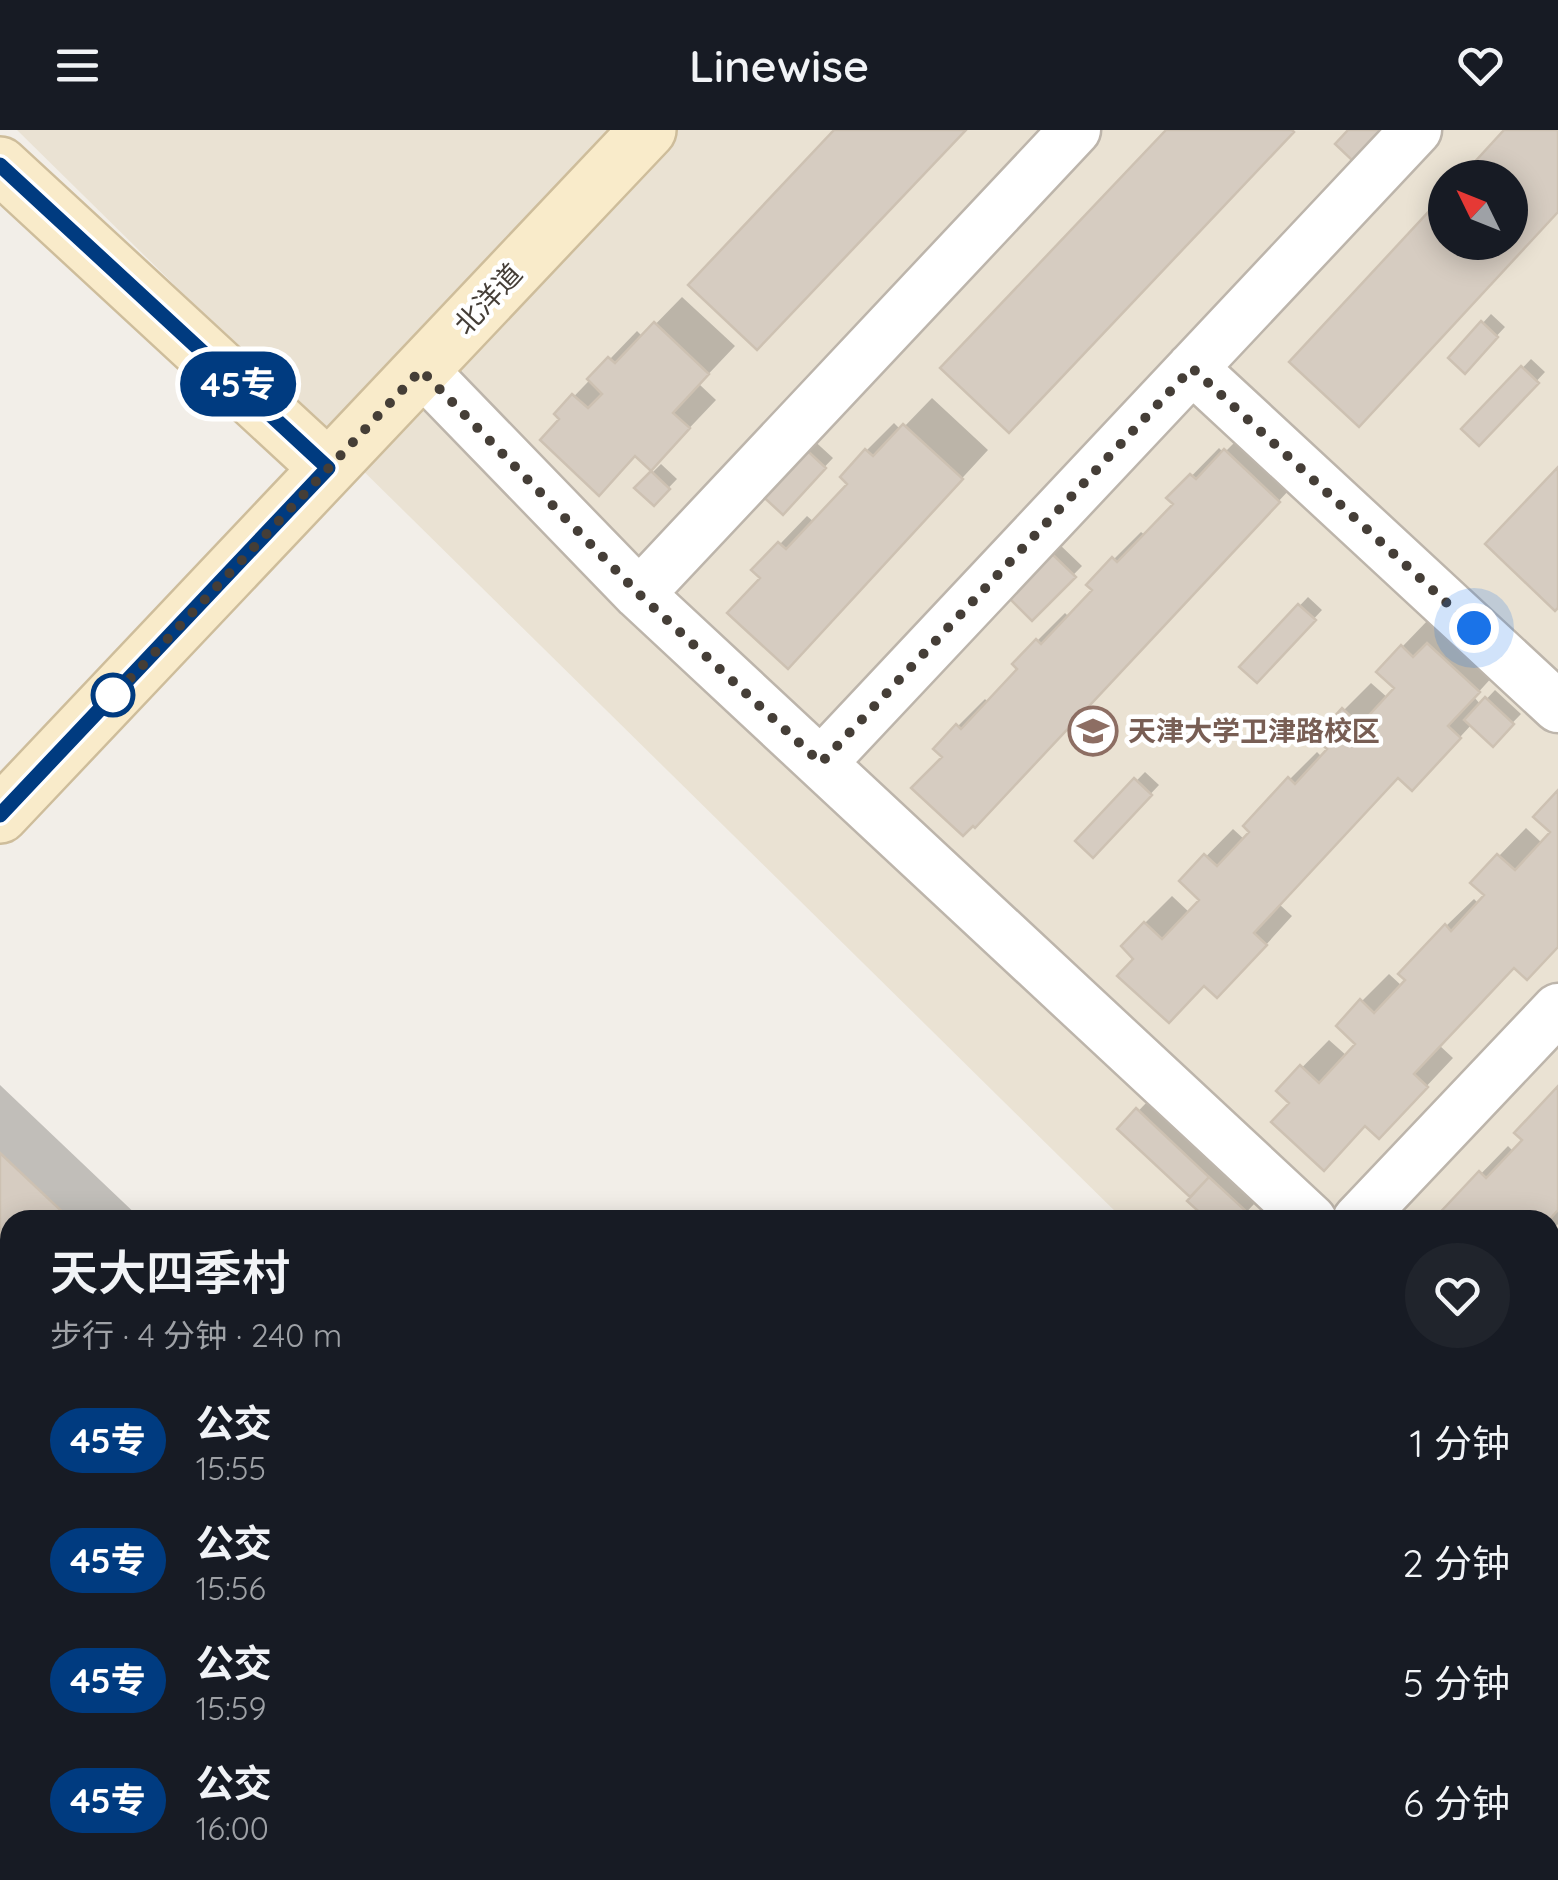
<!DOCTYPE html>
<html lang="zh">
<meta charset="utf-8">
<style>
:root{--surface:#171b24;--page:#20242c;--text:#f1f3f6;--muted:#9ea1a6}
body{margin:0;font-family:Quicksand,"Noto Sans SC",sans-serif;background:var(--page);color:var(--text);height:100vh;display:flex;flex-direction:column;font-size:38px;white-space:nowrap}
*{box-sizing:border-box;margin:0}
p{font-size:32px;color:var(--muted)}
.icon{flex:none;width:55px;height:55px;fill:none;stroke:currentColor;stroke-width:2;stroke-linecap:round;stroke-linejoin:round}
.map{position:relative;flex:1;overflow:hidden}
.side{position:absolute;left:0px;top:1080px;width:1560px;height:670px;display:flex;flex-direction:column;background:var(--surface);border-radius:30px 30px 0 0;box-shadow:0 5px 25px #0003}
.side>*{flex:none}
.badge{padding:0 20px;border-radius:32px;font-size:35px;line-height:65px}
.needle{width:65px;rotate:313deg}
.fabs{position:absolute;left:1428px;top:30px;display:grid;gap:20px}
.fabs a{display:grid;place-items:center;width:100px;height:100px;border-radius:50%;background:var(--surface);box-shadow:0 5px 25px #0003;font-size:50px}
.you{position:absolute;width:50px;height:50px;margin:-25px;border:8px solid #fff;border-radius:50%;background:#1a73e8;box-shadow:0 0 0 15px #1a73e833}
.map>.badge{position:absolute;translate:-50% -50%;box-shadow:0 0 0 5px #fff}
.round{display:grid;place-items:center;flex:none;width:105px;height:105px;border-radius:52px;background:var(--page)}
.head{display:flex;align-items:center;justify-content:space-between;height:170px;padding:0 50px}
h1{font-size:48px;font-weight:600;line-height:75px}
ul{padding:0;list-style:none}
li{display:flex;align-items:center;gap:30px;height:120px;padding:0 50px}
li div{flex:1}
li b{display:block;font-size:38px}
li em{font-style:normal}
li .badge{min-width:110px;font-weight:700;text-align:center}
header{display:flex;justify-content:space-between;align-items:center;height:130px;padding:0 50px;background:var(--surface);font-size:45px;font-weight:600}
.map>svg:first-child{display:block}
.education{fill:#eae2d3;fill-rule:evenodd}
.shadow{fill:#0003}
.building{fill:#d6ccc1;stroke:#cdc1b2;stroke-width:2.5}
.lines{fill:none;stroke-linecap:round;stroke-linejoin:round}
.street-casing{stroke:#bdb5ab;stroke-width:55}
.secondary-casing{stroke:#cebd9b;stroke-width:60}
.street{stroke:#fff;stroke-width:50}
.secondary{stroke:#f9ebca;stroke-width:55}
.line-casing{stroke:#fff;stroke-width:22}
.line{stroke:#003b80;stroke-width:15}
.walk{stroke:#453e37;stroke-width:10;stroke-dasharray:0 18}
.stop-dot{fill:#fff;stroke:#003b80;stroke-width:5}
.labels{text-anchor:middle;stroke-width:9;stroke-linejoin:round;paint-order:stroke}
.street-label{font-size:28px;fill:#453e37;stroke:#fff}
.education-label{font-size:28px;font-weight:bold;fill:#785e54;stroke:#fff;text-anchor:start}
</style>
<header><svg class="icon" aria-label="menu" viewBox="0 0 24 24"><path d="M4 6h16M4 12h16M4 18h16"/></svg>Linewise<svg class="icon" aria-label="heart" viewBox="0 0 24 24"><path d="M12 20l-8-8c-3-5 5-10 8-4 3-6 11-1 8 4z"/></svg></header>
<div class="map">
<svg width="1558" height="1750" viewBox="0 0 1558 1750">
<rect width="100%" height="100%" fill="#f2eee8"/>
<!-- education -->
<path class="education" d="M17,0h1541v1517l-8,-8v-419h-426zM1445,48h65v64h-65z
M1558,1733v17h-150l87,-10h55v-6z"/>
<!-- shadow -->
<path class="shadow" d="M682,167l53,49 -36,38 17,16 -38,40 -42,14 -73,-35 -6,-5 80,-83 6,6z
M1491,184l14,13 -40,43 -14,-12z
M1531,229l14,13 -66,71 -14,-14z
M932,268l56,52 -173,188 -60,-68 52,-54 7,6 36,-38 17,-34 27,-27 7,7z
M1253,294l52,49 -303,324 -57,-40 13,-31 27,-27 4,4 32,-34 -5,-5 22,-24 27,-27 4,4 26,-28 -5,-4 24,-26 27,-27 5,4 30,-32 -6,-6 49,-50 5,5z
M809,306l24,22 -50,53z
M661,334l16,15 -23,24 -17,-15z
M1057,412l25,24 -50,51 -25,-24z
M1308,467l14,13 -65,70 -15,-14z
M1429,489l76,44 -31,34 7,8 14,-15 26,24 -28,29 -21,-19 -33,36 -40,16 -120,128 13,12 -47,52 -40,15 -68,-25 8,-35 27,-27 18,17 13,-13 -21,-19 51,-52 12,11 45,-61 27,-27 6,6 8,-9 13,-39 27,-27 17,15 9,-10 5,-41z
M1145,642l14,13 -66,70 -15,-14z
M1558,664v151l-43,21 -76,79 14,13 -47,50 -40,16 -74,-21 -13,-12 50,-51 18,16 12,-12 3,-43 27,-27 13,12 44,-60 28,-27 5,5 9,-9 -14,-13 25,-26 27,-28 17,16 11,-12z
M0,955l142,135h-132v49l-10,-9z
M1558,959v135l-8,9v-13h-114l72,-74 6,6z
M1147,972l108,101 -16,17h-28l-17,-23 -73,-68z
M0,1138l10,10v592h114l-10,10h-114z"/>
<!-- building -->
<path class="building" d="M834,0h132l-209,220 -69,-65z
M1166,0h126l2,2 -285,301 -69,-65z
M1348,0h34l-29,31 -18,-17z
M1504,0h54v82l-199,215 -70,-65 156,-168v48h65v-64h-50z
M1481,191l17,16 -33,37 -17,-16z
M654,192l55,52 -36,39 17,15 -39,43 -16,-15 -36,40 -59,-56 19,-21 -5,-5 18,-20 16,14 14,-14 -15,-15 21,-22 7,6z
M1521,236l18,17 -60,63 -18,-17z
M903,294l60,55 -175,190 -61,-56 33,-35 -9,-8 27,-28 8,7 61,-65 -7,-7 25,-28 8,7z
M798,312l28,26 -43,47 -28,-26z
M1224,319l56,53 -305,326 -2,-2 -10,10 -52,-48 31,-31 -9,-8 23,-25 5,5 56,-60 -5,-5 24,-25 5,5 51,-54 -6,-5 26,-28 5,5 56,-58 -7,-6 24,-24 6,5z
M1558,337v141l-3,3 -70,-67z
M651,341l19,18 -16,17 -20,-18z
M1047,419l29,28 -44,44 -28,-28z
M1298,474l18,16 -59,63 -18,-16z
M1427,513l53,49 -32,34 13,12 -49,53 -14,-13 -144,155 13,12 -50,53 -13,-12 -35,37 -52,-47 16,-17 -12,-13 23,-24 18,17 37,-39 -20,-19 25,-27 13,12 32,-34 -6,-6 45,-49 7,7 32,-35 -12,-11 27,-30 18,17 34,-37 -18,-16 25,-27 12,12z
M1485,567l29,27 -21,23 -29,-27z
M1134,648l18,17 -59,63 -18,-17z
M1558,660v157l-31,33 -13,-12 -100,106 14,13 -49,52 -14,-13 -41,45 -53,-49 18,-19 -13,-12 24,-26 19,18 36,-39 -19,-18 24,-27 14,14 31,-33 -7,-6 47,-50 6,7 33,-36 -14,-12 27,-29 18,16 35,-38 -17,-15z
M1558,956v124l-9,10h-116l46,-49 7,7 36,-38 -8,-7z
M1136,978l73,69 -19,20 -73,-68z
M0,1023l71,67h-61v52l-10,-9z
M1209,1047l39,36 -6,7h-34l-21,-19z
M0,1207l10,9v524h116l-9,10h-117z
M642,1740h116l2,2 -8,8h-99z"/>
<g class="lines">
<!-- street casing -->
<g class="street-casing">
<path id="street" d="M1192,238l366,339
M421,239l218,225 672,626
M639,464l436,-464
M821,633l595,-633
M1358,1090l200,-211
M1550,1235l8,-9"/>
</g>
<!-- secondary casing -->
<g class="secondary-casing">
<path id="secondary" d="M0,35l328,303
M0,685l648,-685"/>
</g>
<!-- street -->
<use href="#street" class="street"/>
<!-- secondary -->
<use href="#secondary" class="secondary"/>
</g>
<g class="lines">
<!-- line casing -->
<g class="line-casing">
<path id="line" d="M0,35l328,303 -328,347"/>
</g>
<!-- line -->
<use href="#line" class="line"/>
<!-- walk -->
<path class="walk" d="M113,565l-3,5 311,-330 218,224 182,169 371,-395 282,260"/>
</g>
<!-- icons -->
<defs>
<g id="university-ring" transform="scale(2.5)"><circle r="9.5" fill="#fff" stroke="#8d6e63" stroke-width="1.5"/><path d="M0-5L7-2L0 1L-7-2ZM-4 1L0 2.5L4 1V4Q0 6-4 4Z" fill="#8d6e63"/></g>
</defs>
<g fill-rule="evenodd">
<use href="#university-ring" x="1093" y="601"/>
</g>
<!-- markers -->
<circle class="stop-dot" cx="113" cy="565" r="20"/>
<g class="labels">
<!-- street labels -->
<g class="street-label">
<text transform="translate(488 169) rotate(-47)" y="10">北洋道</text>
</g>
<!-- education labels -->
<g class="education-label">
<text x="1128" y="611">天津大学卫津路校区</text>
</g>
</g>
</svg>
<div class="fabs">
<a><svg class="needle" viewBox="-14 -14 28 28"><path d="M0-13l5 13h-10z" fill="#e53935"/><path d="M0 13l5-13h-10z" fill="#9ea1a6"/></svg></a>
</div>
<div class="you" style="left:1474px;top:498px"></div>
<b class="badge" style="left:238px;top:254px;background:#003b80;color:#fff">45专</b>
<section class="side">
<div class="head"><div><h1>天大四季村</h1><p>步行 · 4 分钟 · 240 m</p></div><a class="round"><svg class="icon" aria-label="heart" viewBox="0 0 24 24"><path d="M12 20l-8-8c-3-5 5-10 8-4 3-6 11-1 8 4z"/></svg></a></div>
<ul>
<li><span class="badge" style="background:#003b80;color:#fff">45专</span><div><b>公交</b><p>15:55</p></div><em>1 分钟</em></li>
<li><span class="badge" style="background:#003b80;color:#fff">45专</span><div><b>公交</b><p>15:56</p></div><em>2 分钟</em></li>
<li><span class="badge" style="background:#003b80;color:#fff">45专</span><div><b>公交</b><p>15:59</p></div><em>5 分钟</em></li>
<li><span class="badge" style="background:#003b80;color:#fff">45专</span><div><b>公交</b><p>16:00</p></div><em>6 分钟</em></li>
</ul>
</section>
</div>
